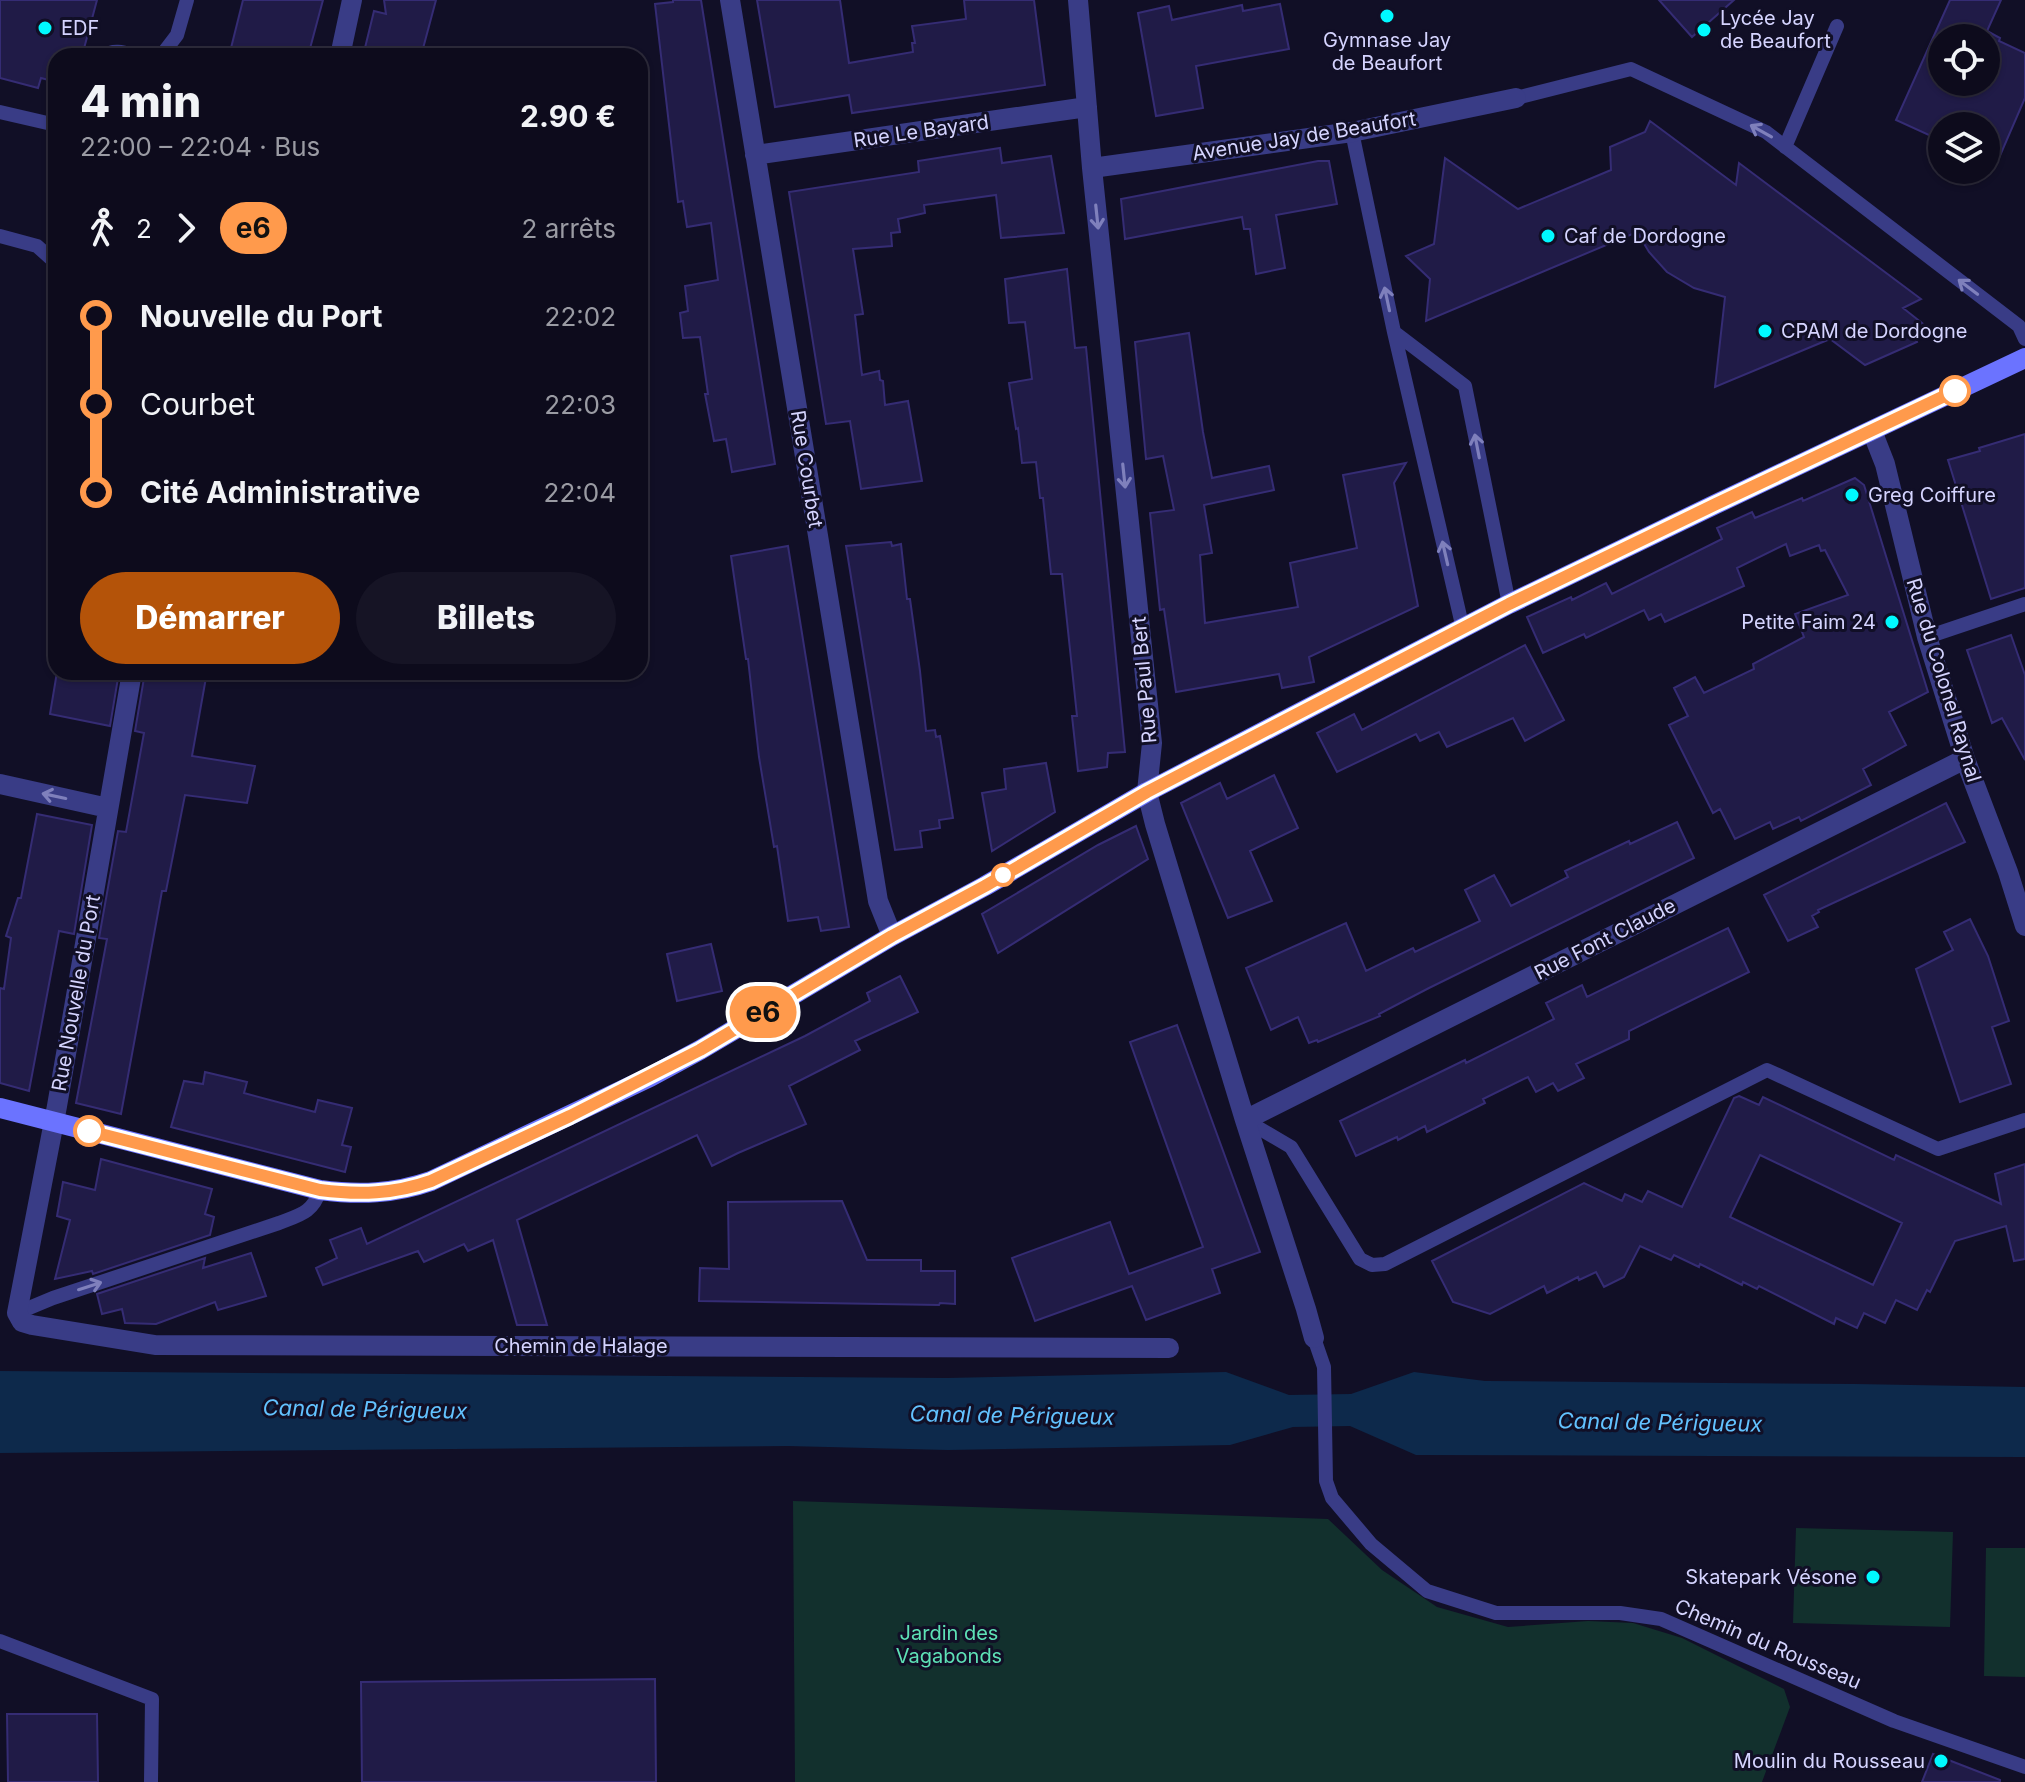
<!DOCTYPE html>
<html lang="fr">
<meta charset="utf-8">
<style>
:root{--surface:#0d0b1c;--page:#161425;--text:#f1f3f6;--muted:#9a9ba3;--line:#2d2b3b;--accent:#b45309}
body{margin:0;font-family:Inter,sans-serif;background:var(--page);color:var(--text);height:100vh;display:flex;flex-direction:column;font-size:30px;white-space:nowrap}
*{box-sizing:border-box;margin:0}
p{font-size:26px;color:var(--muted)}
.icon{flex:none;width:44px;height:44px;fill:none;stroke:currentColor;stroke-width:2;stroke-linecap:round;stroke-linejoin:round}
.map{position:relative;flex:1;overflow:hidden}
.panel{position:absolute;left:48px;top:48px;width:600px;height:632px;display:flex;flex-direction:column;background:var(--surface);border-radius:24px;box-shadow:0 2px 6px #0004,0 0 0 2px var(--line)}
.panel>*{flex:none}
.badge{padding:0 16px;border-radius:26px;font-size:28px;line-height:52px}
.fabs{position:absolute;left:1928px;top:24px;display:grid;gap:16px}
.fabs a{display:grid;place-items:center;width:72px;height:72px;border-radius:50%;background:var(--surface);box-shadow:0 2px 6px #0004,0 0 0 2px var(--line);font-size:40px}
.map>.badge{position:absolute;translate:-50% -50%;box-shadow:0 0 0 4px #fff}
.legs{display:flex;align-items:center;gap:12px;height:88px;padding:0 32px;font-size:26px}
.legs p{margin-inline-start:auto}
.summary{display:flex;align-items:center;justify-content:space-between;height:136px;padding:0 32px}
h1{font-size:44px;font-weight:800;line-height:60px}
.button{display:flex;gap:16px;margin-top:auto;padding:16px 32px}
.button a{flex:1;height:92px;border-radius:48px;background:var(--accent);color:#fff;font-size:32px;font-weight:800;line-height:92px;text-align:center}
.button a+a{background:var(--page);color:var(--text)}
ul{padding:0 32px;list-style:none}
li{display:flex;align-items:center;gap:28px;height:88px;font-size:30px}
li i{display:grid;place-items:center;width:12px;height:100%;margin:0 10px;background:currentColor}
li i::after{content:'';width:20px;height:20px;margin:-10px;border:6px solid;border-radius:50%;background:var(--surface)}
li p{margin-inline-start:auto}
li:first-child i{background:linear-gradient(#0000 50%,currentColor 0)}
li:last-child i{background:linear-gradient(currentColor 50%,#0000 0)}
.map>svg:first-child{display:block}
.green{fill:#12302d}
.water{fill:#0d294b}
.building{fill:#201b47;stroke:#352c74;stroke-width:2;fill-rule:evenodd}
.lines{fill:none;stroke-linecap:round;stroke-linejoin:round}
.lane{stroke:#393c86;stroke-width:14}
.street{stroke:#393c86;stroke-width:20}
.secondary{stroke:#6b73ff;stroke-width:20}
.oneway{stroke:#7f80bc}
.line-1-casing{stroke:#fff;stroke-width:18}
.line-1{stroke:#ff9a4c;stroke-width:12}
.poi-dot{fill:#00f9ff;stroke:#110f26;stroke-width:3}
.stop-1-dot{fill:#fff;stroke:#ff9a4c;stroke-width:4}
.labels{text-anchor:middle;stroke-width:6;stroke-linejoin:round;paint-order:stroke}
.poi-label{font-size:20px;fill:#d5d4ff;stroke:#110f26;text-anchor:start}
.street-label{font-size:20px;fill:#d5d4ff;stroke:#110f26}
.park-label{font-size:20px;fill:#5ee1b6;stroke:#110f26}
.water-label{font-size:22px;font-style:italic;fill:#62c2ff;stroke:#110f26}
</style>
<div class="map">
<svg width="2025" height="1782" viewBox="0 0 2025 1782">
<rect width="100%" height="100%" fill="#110f26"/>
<!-- green -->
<path class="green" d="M793,1501l535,18 54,51 55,37 71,20 80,-6 45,2 49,15 102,51 6,18 -28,75h-967z
M1796,1528l157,4 -3,95 -157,-4z
M1986,1548h39v129l-41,-1z"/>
<!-- water -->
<path class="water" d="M0,1371l947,7 279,-6 63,23 62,-1 63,-22 71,9 370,3 170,3v70l-609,-2 -66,-29 -57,1 -63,18 -282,5 -160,-4 -788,7z"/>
<!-- building -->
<path class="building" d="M0,0h97l-15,56h-26v26l-15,-4 -3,10 -38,-10z
M243,0h80l-15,56h-79z
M384,0h52l-15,56h-58l11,-45 12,3z
M673,0h28l74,464 -43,8 -6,-33 -12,2 -9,-47h3l-8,-57 -17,1 -3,-25 8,-2 -3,-25 33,-6 -7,-57 -24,4 -4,-26 -5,1 -23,-198 18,-2z
M757,0h83l9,63 64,-11 -1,-9h3l-3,-17 54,-7 -2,-19h70l11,85 -193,28 -3,-18 -74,12z
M1659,0h75l-42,37z
M1950,0h51l-14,31 13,7 -1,3 26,12v45l-29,67 -10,-5v-34h-44v15l-46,-21zM1942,38h44v44h-44z
M1280,4l9,45 -93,17 7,42 -47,8 -18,-103 31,-7 3,14 70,-15 1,6z
M1650,121l86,64 3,-22 182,136 -18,9 19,15 -11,5 6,14 -52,23 -35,-26 -115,48 10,-90 -31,-9 -27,-16 -18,-20 -12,-20 -211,89 4,-42 -24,-23 28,-12 11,-86 73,51 93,-39 -1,-23 35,-15z
M1000,148l2,15 49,-7 13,77 -63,5 -5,-43 -72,10 1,8 -27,6 2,13 -9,1 1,13 -39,3 10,65 -8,1 7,60 17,-4 1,9 3,1 2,24 23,-4 14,80 -61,8 -11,-68 -24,3 -37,-232 130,-20 -1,-11z
M1318,161h11l8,43 -61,11 9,53 -29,6 -6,-45h-6l-2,-12 -117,22 -4,-40z
M1067,269l8,79 11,-1 39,405 -17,1 -1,14 -29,4 -6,-55h5l-15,-142h-11l-8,-76h-3l-4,-36 -14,1 -4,-35 -2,1 -7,-46 23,-4 -7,-57 -16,1 -4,-44z
M1189,333l14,99 9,46 57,-12 5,24 -70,15 8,48 -12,2 5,68 93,-16 -8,-44 67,-15 -14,-73 63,-12 -12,20 24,123 -109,51 5,25 -32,6 -3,-14 -103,18 -12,-83 -4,1 -10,-97 24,-3 -11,-54 -17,3 -11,-117z
M2025,434v154l-34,11 -43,-139 32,-9 -1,-3z
M1855,478l9,7 64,207 -39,20 17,33 -43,24 8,16 -70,36 -2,-4 -26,12 -3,-7 -35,17 -15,-30 -7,4 -44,-88 19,-9 -14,-28 21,-11 9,16 50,-24 -1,-5 51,-27 -9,-23 53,-19 -23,-45 -4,1 -2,-6 -29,11 -4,-12 -49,24 7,18 -79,36 -4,-8 -12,6 -5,-10 -58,28 -2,-4 -41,19 -16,-36 44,-20 1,3 34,-17 6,11 110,-55 -5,-11 35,-16 3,6 47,-20 1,3z
M891,542l1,4 9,-2 6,55h3l10,72 6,60 9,-1 1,7 4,-1 13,82 -14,2 1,8 -20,3 2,16 -27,3 -49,-304z
M788,546l61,381 -28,4 -3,-14 -30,4 -11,-75 -3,1 -15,-90 -11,-98h-2l-15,-103z
M2011,635l14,40v85l-23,-42 -10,5 -25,-73z
M1525,645l39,75 -39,21 -12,-23 -66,29 -8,-15 -19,9 -4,-7 -79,38 -20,-39 37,-19 8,16z
M57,672h62l-9,54 -60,-12z
M145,672h62l-15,84 63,10 -8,37 -62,-8 -19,96h-4l-41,223 -45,-11 31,-164 -8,-1 19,-107 8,1 18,-99 -9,-2z
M1046,763l9,49 -63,39 -10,-58 24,-4 -2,-20z
M1274,775l24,53 -48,23 22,50 -44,17 -47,-115 39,-20 7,16z
M1946,803l19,39 -147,68 1,2 -7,4 6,11 -30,14 -24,-46z
M37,814l55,11 -18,109 -15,-3 -30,160 -29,-8v-95l4,1 7,-51 -5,-2 12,-38h3z
M1677,822l17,36 -265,130 -50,26 1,2 -62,26 -1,-2 -8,3 -11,-26 -27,13 -25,-62 100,-45 20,48 47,-23 2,4 65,-31 -15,-31 29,-15 17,31 57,-29 -3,-6 64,-30 1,3z
M1136,826l12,33 -150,94 -16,-39 116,-69z
M1970,919l18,37 21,65 -17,6 19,57 -51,18 -44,-133 37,-19 -9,-18z
M1728,928l21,44 -120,59v8l-53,25 8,14 -26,13 -5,-8 -17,9 -8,-15 -45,22 2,4 -58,29 -2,-6 -27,14 -1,-3 -41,19 -16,-35 125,-61 1,3 88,-44 -8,-16 36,-18 5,12z
M711,944l11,47 -45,10 -10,-47z
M900,976l18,36 -63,29 5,9 -71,36 17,38 -68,29 -26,13 -15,-31 -180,85 30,105h-30l-24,-85 -25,11 -4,-7 -40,18 -6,-11 -95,34 -7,-17 21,-10 -7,-18 31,-12 6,16 438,-208 65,-35 -3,-8z
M1177,1025l83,227 -48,17 8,24 -74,27 -14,-34 -97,35 -23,-63 98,-36 19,52 74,-27 -73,-205z
M205,1072l42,10 -3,11 71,19 3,-12 34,8 -10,37 9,2 -6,25 -174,-45 13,-46 19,3z
M1739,1096l20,9 4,-8 131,63 2,-5 105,49 -6,-30 30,-10v95l-11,2 -8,-35 -51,15 -25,51 -3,-2 -10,20 -21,-10 -11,23 -21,-10 -7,15 -21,-10 -2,6 -75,-38 -2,3 -14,-7 -1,3 -42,-21 -1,3 -25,-12 -3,5 -31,-14 -16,31 -20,10 -8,-15 -17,8 -1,-3 -31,16 -3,-7 -54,28 -37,-12 -21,-41 152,-78 38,18 3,-7 17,8 6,-11 34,16 52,-109zM1760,1155l142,68 -29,62 -143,-68z
M101,1159l111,30 -7,25 9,3 -4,18 -117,39 -1,-3 -37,8 15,-59 -13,-4 6,-34 32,8z
M842,1201l25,59h54v11h34v33l-15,-1 -1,2 -240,-4 1,-33 29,1 -1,-67z
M251,1253l15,43 -48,14 -3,-8 -59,22 -31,-1 -3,-14 -20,5 -5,-20 108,-36 -2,10z
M655,1679l1,103h-294l-1,-100z
M7,1714h90l1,68h-90z
M1933,1754l67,26v2h-78z"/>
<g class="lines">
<!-- lane -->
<path class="lane" d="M104,56c10,-8 22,-3 33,0
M161,56l16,-21 10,-35
M1516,98l115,-29 135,63 253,194 6,13
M0,112l56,13
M1352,132l42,200 69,297
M1785,147l52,-121
M0,236l37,10 19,17
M1394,332l71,54 44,218
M1927,637l98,-33
M1245,1120l46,27 69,112 12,6 13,-1 382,-194 171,79 87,-29
M17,1313l36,-15 226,-75c20,-8 34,-10 41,-33
M1314,1338l10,29 2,114 6,17 39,46 56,47 69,22h124l41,6 233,102 131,46
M0,1641l152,58 -1,83"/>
<!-- street -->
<path class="street" d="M730,0l148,901 14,35
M1078,0l14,168 60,575 -5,49 8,32 90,296 61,189 8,29
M340,56l12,-56
M755,155l332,-48
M1092,168l260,-36 164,-34
M1872,431l13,33 42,173 38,122 43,113 17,54
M0,784l108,24
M1245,1120l720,-361
M17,1313l5,9 10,3 123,20 1014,3
M17,1313l40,-207 75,-434"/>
<!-- secondary -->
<path class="secondary" d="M0,1108l320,82c39,5 74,4 111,-9l219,-104 50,-27 192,-114 93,-50 162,-94 362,-188 207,-100 309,-146"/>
</g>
<!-- one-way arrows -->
<defs><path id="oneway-shaft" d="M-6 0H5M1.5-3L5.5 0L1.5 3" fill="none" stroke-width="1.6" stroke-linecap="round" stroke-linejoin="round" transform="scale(2)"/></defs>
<g class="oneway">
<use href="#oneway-shaft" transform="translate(1761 131) rotate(-151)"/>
<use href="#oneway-shaft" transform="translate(1097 217) rotate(84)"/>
<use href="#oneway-shaft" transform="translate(1968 287) rotate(-143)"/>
<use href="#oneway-shaft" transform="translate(1387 299) rotate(-102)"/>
<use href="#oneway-shaft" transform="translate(1477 446) rotate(-101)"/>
<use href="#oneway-shaft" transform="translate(1124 476) rotate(84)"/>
<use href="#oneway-shaft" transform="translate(1445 553) rotate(-103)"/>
<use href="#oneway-shaft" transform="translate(54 796) rotate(-168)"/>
<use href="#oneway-shaft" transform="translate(90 1286) rotate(-18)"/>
</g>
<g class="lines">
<!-- line-1 casing -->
<g class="line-1-casing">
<path id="line-1" d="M89,1131l231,59c39,5 74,4 111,-9l139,-65 130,-66 192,-114 93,-50 162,-94 362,-188 207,-100 239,-113"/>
</g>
<!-- line-1 -->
<use href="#line-1" class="line-1"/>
</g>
<!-- markers -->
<g class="poi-dot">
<circle cx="1387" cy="16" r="8"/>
<circle cx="45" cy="28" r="8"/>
<circle cx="1704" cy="30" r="8"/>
<circle cx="1548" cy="236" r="8"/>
<circle cx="1765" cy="331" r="8"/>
<circle cx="1852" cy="495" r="8"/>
<circle cx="1892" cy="622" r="8"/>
<circle cx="1873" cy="1577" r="8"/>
<circle cx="1941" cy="1761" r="8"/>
</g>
<g class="stop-1-dot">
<circle cx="1955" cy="391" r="14"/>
<circle cx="1003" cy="875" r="10"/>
<circle cx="89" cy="1131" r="14"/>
</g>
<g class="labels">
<!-- poi labels -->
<g class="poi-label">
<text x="1720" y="25">Lycée Jay<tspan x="1720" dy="23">de Beaufort</tspan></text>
<text x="61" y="35">EDF</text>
<text x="1387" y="47" text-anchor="middle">Gymnase Jay<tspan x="1387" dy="23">de Beaufort</tspan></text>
<text x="1564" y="243">Caf de Dordogne</text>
<text x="1781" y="338">CPAM de Dordogne</text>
<text x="1868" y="502">Greg Coiffure</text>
<text x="1876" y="629" text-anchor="end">Petite Faim 24</text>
<text x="1857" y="1584" text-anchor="end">Skatepark Vésone</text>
<text x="1925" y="1768" text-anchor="end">Moulin du Rousseau</text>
</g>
<!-- street labels -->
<g class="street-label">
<text transform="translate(921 131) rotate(-8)" y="7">Rue Le Bayard</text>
<text transform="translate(1304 136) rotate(-9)" y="7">Avenue Jay de Beaufort</text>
<text transform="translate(807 469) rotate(81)" y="7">Rue Courbet</text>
<text transform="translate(1144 680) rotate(-95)" y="7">Rue Paul Bert</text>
<text transform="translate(1944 680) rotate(73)" y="7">Rue du Colonel Raynal</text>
<text transform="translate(1605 939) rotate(-27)" y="7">Rue Font Claude</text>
<text transform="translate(76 993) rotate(-80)" y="7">Rue Nouvelle du Port</text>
<text x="581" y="1353">Chemin de Halage</text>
<text transform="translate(1768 1644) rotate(23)" y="7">Chemin du Rousseau</text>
</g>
<!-- park labels -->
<g class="park-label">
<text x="949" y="1640">Jardin des<tspan x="949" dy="23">Vagabonds</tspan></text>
</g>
<!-- water labels -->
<g class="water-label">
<text transform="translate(365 1409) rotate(1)" y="8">Canal de Périgueux</text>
<text transform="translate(1012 1415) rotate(1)" y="8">Canal de Périgueux</text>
<text transform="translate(1660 1422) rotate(1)" y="8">Canal de Périgueux</text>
</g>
</g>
</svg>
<div class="fabs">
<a><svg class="icon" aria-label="locate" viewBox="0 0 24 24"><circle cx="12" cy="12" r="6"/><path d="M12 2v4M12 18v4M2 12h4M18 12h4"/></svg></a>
<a><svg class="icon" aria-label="layers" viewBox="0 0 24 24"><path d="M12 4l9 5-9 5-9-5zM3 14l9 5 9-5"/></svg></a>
</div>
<b class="badge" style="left:763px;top:1012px;background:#ff9a4c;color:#111">e6</b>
<section class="panel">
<div class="summary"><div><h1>4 min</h1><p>22:00 – 22:04 · Bus</p></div><b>2.90 €</b></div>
<div class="legs"><svg class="icon" aria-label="walk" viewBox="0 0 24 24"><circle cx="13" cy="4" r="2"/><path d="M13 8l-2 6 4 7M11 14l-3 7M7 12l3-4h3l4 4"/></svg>2<svg class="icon" aria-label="forward" viewBox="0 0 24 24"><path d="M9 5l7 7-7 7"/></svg><b class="badge" style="background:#ff9a4c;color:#111">e6</b><p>2 arrêts</p></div>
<ul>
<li><i style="color:#ff9a4c"></i><b>Nouvelle du Port</b><p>22:02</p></li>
<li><i style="color:#ff9a4c"></i><span>Courbet</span><p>22:03</p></li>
<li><i style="color:#ff9a4c"></i><b>Cité Administrative</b><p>22:04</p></li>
</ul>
<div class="button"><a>Démarrer</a><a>Billets</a></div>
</section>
</div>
